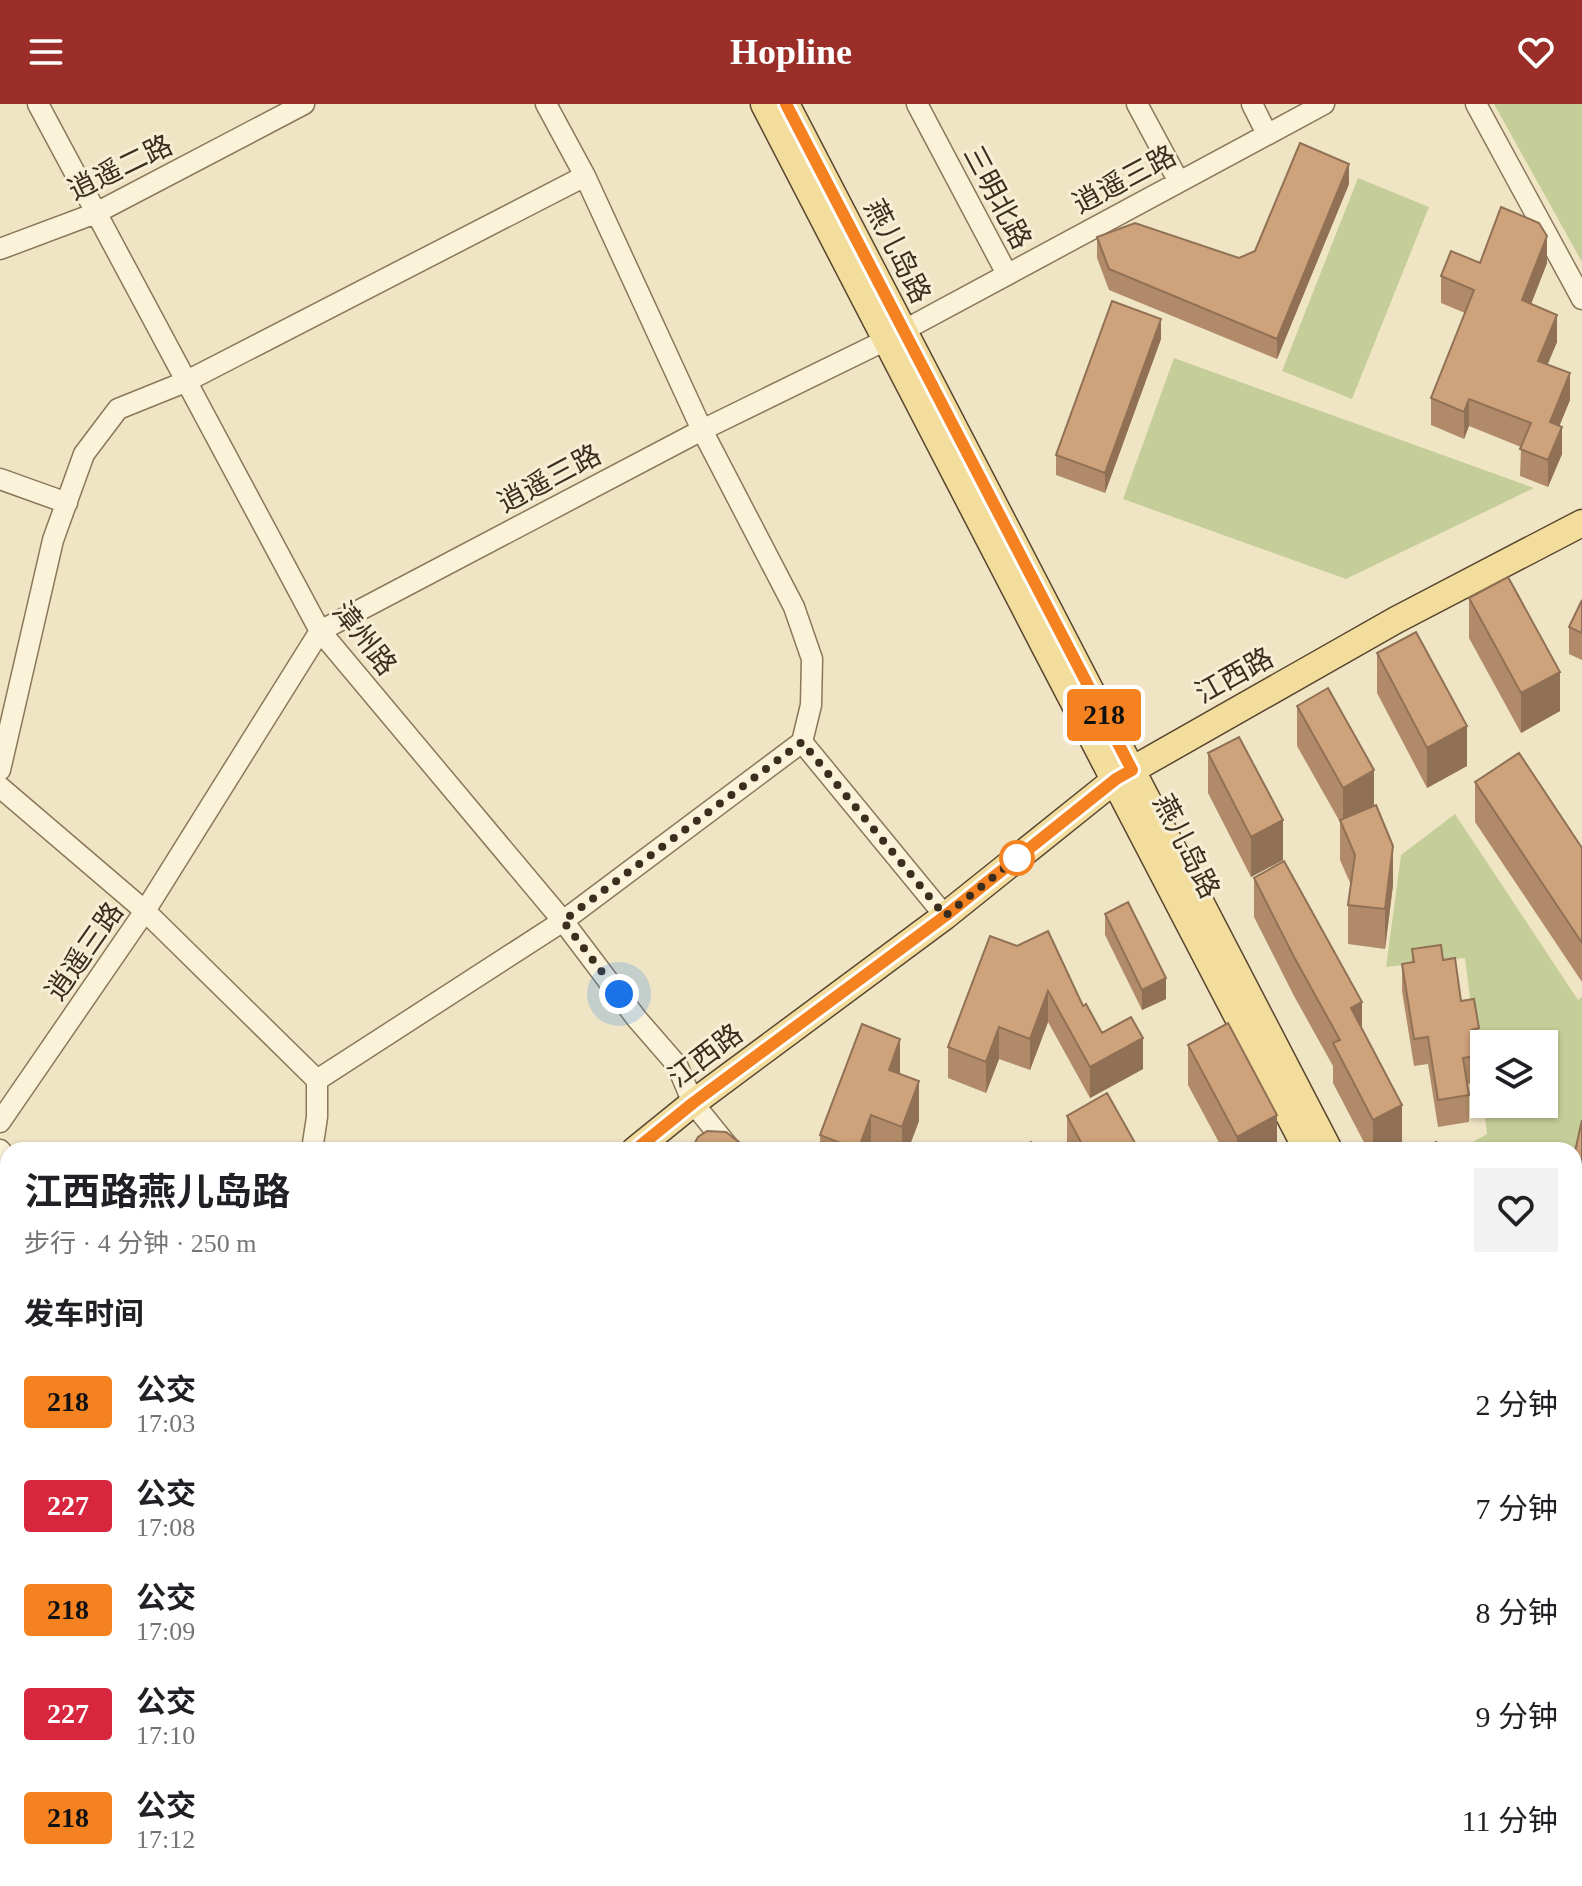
<!DOCTYPE html>
<html lang="zh">
<meta charset="utf-8">
<style>
:root{--surface:#fff;--page:#f2f2f2;--text:#202124;--muted:#757577;--accent:#9c2e29}
body{margin:0;font-family:"Times New Roman","Noto Sans SC",serif;background:var(--page);color:var(--text);height:100vh;display:flex;flex-direction:column;font-size:30px;white-space:nowrap}
*{box-sizing:border-box;margin:0}
p{font-size:26px;color:var(--muted)}
.icon{flex:none;width:44px;height:44px;fill:none;stroke:currentColor;stroke-width:2;stroke-linecap:round;stroke-linejoin:round}
.map{position:relative;flex:1;overflow:hidden}
.panel{position:absolute;left:0px;top:1038px;width:1582px;height:744px;display:flex;flex-direction:column;background:var(--surface);border-radius:24px 24px 0 0;box-shadow:0 2px 6px #0004}
.panel>*{flex:none}
.badge{padding:0 16px;border-radius:6px;font-size:28px;line-height:52px}
.buttons{position:absolute;left:1470px;top:926px;display:grid;gap:16px}
.buttons a{display:grid;place-items:center;width:88px;height:88px;border-radius:0px;background:var(--surface);box-shadow:0 2px 6px #0004;font-size:40px}
.you{position:absolute;width:40px;height:40px;margin:-20px;border:6px solid #fff;border-radius:50%;background:#1a73e8;box-shadow:0 0 0 12px #1a73e833}
.map>.badge{position:absolute;translate:-50% -50%;box-shadow:0 0 0 4px #fff}
h2{padding:0 24px;font-size:30px;line-height:72px}
.round{display:grid;place-items:center;flex:none;width:84px;height:84px;border-radius:0px;background:var(--page)}
.overview{display:flex;align-items:center;justify-content:space-between;height:136px;padding:0 24px}
h1{font-size:38px;font-weight:700;line-height:60px}
ul{padding:0;list-style:none}
li{display:flex;align-items:center;gap:24px;height:104px;padding:0 24px}
li div{flex:1}
li b{display:block;font-size:30px}
li em{font-style:normal}
li .badge{min-width:88px;font-weight:700;text-align:center}
header{display:flex;justify-content:space-between;align-items:center;height:104px;padding:0 24px;background:var(--accent);color:#fff;font-size:36px;font-weight:700}
.map>svg:first-child{display:block}
.green{fill:#c5ce98;fill-rule:evenodd}
.lines{fill:none;stroke-linecap:round;stroke-linejoin:round}
.minor-casing{stroke:#8b775a;stroke-width:23}
.major-casing{stroke:#59452f;stroke-width:29}
.minor{stroke:#faf2d9;stroke-width:20}
.major{stroke:#f3dd9c;stroke-width:26}
.wall{fill:#b18b69}
.shaded-wall{fill:#907155}
.building{fill:#cea27a;stroke:#907155;stroke-width:2}
.line-casing{stroke:#fff;stroke-width:18}
.line{stroke:#f58220;stroke-width:12}
.walk{stroke:#3b2e1f;stroke-width:8;stroke-dasharray:0 14.4}
.stop-dot{fill:#fff;stroke:#f58220;stroke-width:4}
.labels{text-anchor:middle;stroke-width:6;stroke-linejoin:round;paint-order:stroke}
.street-label{font-size:28px;fill:#3b2e1f;stroke:#f7efd5}
</style>
<header><svg class="icon" aria-label="menu" viewBox="0 0 24 24"><path d="M4 6h16M4 12h16M4 18h16"/></svg>Hopline<svg class="icon" aria-label="heart" viewBox="0 0 24 24"><path d="M12 20l-8-8c-3-5 5-10 8-4 3-6 11-1 8 4z"/></svg></header>
<div class="map">
<svg width="1582" height="1782" viewBox="0 0 1582 1782">
<rect width="100%" height="100%" fill="#efe5c5"/>
<!-- green -->
<path class="green" d="M1494,0h88v158z
M1358,74l71,29 -77,192 -70,-28z
M1174,254l360,130 -188,91 -223,-80z
M1455,710l123,186 4,-3v123l-8,39v-9h-115l28,-16 -22,-176 -79,9 15,-112zM1484,940h60v60h-60z"/>
<g class="lines">
<!-- minor casing -->
<g class="minor-casing">
<path id="minor" d="M38,0l282,527 243,290 74,98 40,46 16,38 38,47
M917,0l90,170
M1137,0l42,78
M1252,0l15,30
M1476,0l106,195
M0,145l96,-36 208,-109
M0,375l67,24
M802,638l143,174
M0,666l53,-230 31,-86 34,-45 67,-27 400,-206
M0,683l145,124 172,169v37l-5,33
M317,976l246,-159 239,-179 9,-37 1,-46 -18,-52 -92,-177 -117,-254 -39,-72
M0,1018l145,-211 175,-280 382,-201 182,-89 440,-237
M0,1046l8,10
M0,1101l8,-18
M0,1317h8
M1574,1403l8,1
M146,1774l6,8
M709,1774l6,8
M1040,1774l3,8
M1326,1774l4,8
M451,1782l11,-8
M563,1782l3,-8
M907,1782l13,-8"/>
</g>
<!-- major casing -->
<g class="major-casing">
<path id="major" d="M764,0c178,350 363,697 543,1046
M786,0l543,1046
M635,1046l58,-47 252,-187 171,-137 280,-159 186,-97
M1574,1513l8,14
M0,1543l8,-6
M1574,1548l8,14"/>
</g>
<!-- minor -->
<use href="#minor" class="minor"/>
<!-- major -->
<use href="#major" class="major"/>
</g>
<!-- wall -->
<path class="wall" d="M1349,80l-72,175 -168,-69 -12,-32v-21l142,21 16,-7z
M1480,159h67l-16,41 26,38 -10,22 23,36 -11,26 3,28 -14,33 -28,-11 1,-29 -52,-21 -5,13 -33,-14v-27l34,-85 -24,-10v-27z
M1161,235l-56,154 -49,-18v-20z
M1469,494l91,113 -39,22 -52,-95z
M1582,496v60l-13,-6v-27z
M1377,549l90,113 -40,22 -50,-95z
M1297,602l77,100 19,79 -8,64 -37,-5v-39l3,-20 -11,-25v-38l-43,-76z
M1208,649l75,107 -32,17 -43,-84z
M1475,678l107,66v134l-107,-160z
M1254,774l108,150 40,116 -11,6h-23l-35,-67v-17l-39,-70 -40,-79z
M1105,810l61,85 -24,11 -37,-75z
M990,832l93,70 19,27 41,36 -53,29 -42,-76 -18,48 -31,-11 -13,34 -38,-15v-31z
M1412,845l31,11 18,41 18,27v27l-4,1v27l-8,1 2,11v27l-31,5 -10,-63 -14,2 -12,-75v-27l10,-1z
M1188,941l89,105h-54l-35,-65z
M900,970l19,47 -11,29h-88v-15z
M1067,1012l72,34h-72z
M1582,1016v175l-8,-2v-137z
M1574,1198l8,2v175l-8,-2z
M0,1584l8,2v84l-8,-3z
M0,1679l8,3v87l-8,-3z
M43,1774h82l-3,8h-82z
M291,1774h95l-3,8h-95z
M616,1774h58v8h-55v-7z
M764,1774h68l-12,8h-50z
M1143,1774h81l-12,8h-66l-3,-5z
M1346,1774h72l-12,8h-55z"/>
<!-- shaded-wall -->
<path class="shaded-wall" d="M1349,60v20l-72,175v-20z
M1547,132v27l-25,64v-27z
M1557,211v27l-19,46v-27z
M1161,215v20l-56,154v-20z
M1570,269v27l-20,49v-27z
M1469,295v27l-5,13v-27z
M1562,323v27l-14,33v-27z
M1560,568v39l-39,22v-40z
M1467,622v40l-40,22v-40z
M1374,666v40l-31,17v-39z
M1283,716v40l-32,17v-40z
M1393,742v39l-8,64v-40z
M1166,874v21l-24,11v-20z
M1048,887v31l-18,48v-31z
M1362,898v40l-11,-34z
M999,923v32l-13,34v-31z
M1143,934v31l-53,29v-31z
M900,935v39l-11,-8z
M919,977v40l-11,29h-6v-23z
M1402,1001v39l-11,6h-18v-30z
M871,1011v35h-13z
M1277,1011v35h-40v-13z
M1582,1755v27h-41l12,-8h21v-14z
M88,1774h4v8h-7z
M113,1774h12l-3,8h-9z
M355,1774h8v8h-11z
M377,1774h9l-3,8h-6z
M512,1774h4v8h-7z
M666,1774h8v8h-11z
M797,1774h35l-12,8h-23z
M1165,1774h59l-12,8h-47z
M1368,1774h50l-12,8h-38z"/>
<!-- building -->
<path class="building" d="M1300,39l49,21 -72,175 -168,-70 -12,-32 38,-14 104,35 16,-7z
M1501,103l38,16 8,13 -25,64 35,15 -19,46 32,12 -20,49 12,5 -14,33 -28,-11 11,-26 -62,-24 -5,13 -33,-14 43,-108 -33,-14 10,-25 29,12z
M1112,197l49,18 -56,154 -49,-18z
M1508,473l52,95 -39,21 -52,-95z
M1582,496v33l-13,-6z
M1416,528l51,94 -40,22 -50,-95z
M1328,584l46,82 -31,18 -46,-82z
M1239,633l44,83 -32,17 -43,-84z
M1519,649l63,95v95l-107,-161z
M1376,701l17,41 -8,63 -37,-4 7,-50 -15,-35z
M1284,757l78,141 -11,6 51,97 -29,15 -40,-77 7,-3 -46,-83 -40,-79z
M1128,798l38,76 -24,12 -37,-76z
M1048,827l35,75 3,-2 16,29 29,-16 12,21 -53,29 -42,-76 -18,48 -31,-12 -13,35 -38,-15 42,-111 27,10z
M1441,841l2,15 12,-2 6,43 13,-2 5,29 -8,2 4,26 -12,2 6,37 -31,5 -10,-63 -14,2 -12,-75 12,-2 -2,-13z
M1228,919l49,92 -40,22 -49,-92z
M862,920l38,15 -11,31 30,11 -17,46 -31,-12 -13,35 -38,-15z
M1107,989l32,57h-54l-18,-34z
M1582,1016v136l-8,-2v-98z
M707,1027l19,1 13,10 4,8h-52l7,-13z
M1031,1038l4,8h-19z
M1436,1038l3,8h-18z
M1288,1041l2,5h-11z
M1574,1198l8,2v148l-8,-2z
M0,1584l8,2v45l-8,-3z
M0,1679l8,3v48l-8,-3z
M1582,1719v36l-8,5v-39z
M43,1774h45l-3,8h-45z
M291,1774h64l-3,8 -16,-6 -2,6h-46z
M470,1774h42l-3,8h-42z
M620,1774h46l-3,8h-30l-14,-5z
M930,1774h98l6,8h-116z
M1284,1774h36l5,8h-54z
M1484,1774h69l-12,8h-69z
M447,1775l19,7h-21z"/>
<g class="lines">
<!-- line casing -->
<g class="line-casing">
<path id="line" d="M635,1046l58,-47 252,-187 171,-137 16,-9 -346,-666"/>
</g>
<!-- line -->
<use href="#line" class="line"/>
<!-- walk -->
<path class="walk" d="M619,890l-56,-73 239,-179 143,174 72,-58"/>
</g>
<!-- markers -->
<circle class="stop-dot" cx="1017" cy="754" r="16"/>
<g class="labels">
<!-- street labels -->
<g class="street-label">
<text transform="translate(120 63) rotate(-26)" y="10">逍遥二路</text>
<text transform="translate(1124 75) rotate(-28)" y="10">逍遥三路</text>
<text transform="translate(998 93) rotate(62)" y="10">三明北路</text>
<text transform="translate(898 147) rotate(63)" y="10">燕儿岛路</text>
<text transform="translate(549 374) rotate(-28)" y="10">逍遥三路</text>
<text transform="translate(365 534) rotate(52)" y="10">漳州路</text>
<text transform="translate(1234 571) rotate(-29)" y="10">江西路</text>
<text transform="translate(1187 742) rotate(63)" y="10">燕儿岛路</text>
<text transform="translate(84 847) rotate(-55)" y="10">逍遥三路</text>
<text transform="translate(705 951) rotate(-37)" y="10">江西路</text>
</g>
</g>
</svg>
<div class="buttons">
<a><svg class="icon" aria-label="layers" viewBox="0 0 24 24"><path d="M12 4l9 5-9 5-9-5zM3 14l9 5 9-5"/></svg></a>
</div>
<div class="you" style="left:619px;top:890px"></div>
<b class="badge" style="left:1104px;top:611px;background:#f58220;color:#111">218</b>
<section class="panel">
<div class="overview"><div><h1>江西路燕儿岛路</h1><p>步行 · 4 分钟 · 250 m</p></div><a class="round"><svg class="icon" aria-label="heart" viewBox="0 0 24 24"><path d="M12 20l-8-8c-3-5 5-10 8-4 3-6 11-1 8 4z"/></svg></a></div>
<h2>发车时间</h2>
<ul>
<li><span class="badge" style="background:#f58220;color:#111">218</span><div><b>公交</b><p>17:03</p></div><em>2 分钟</em></li>
<li><span class="badge" style="background:#d7263d;color:#fff">227</span><div><b>公交</b><p>17:08</p></div><em>7 分钟</em></li>
<li><span class="badge" style="background:#f58220;color:#111">218</span><div><b>公交</b><p>17:09</p></div><em>8 分钟</em></li>
<li><span class="badge" style="background:#d7263d;color:#fff">227</span><div><b>公交</b><p>17:10</p></div><em>9 分钟</em></li>
<li><span class="badge" style="background:#f58220;color:#111">218</span><div><b>公交</b><p>17:12</p></div><em>11 分钟</em></li>
</ul>
</section>
</div>
